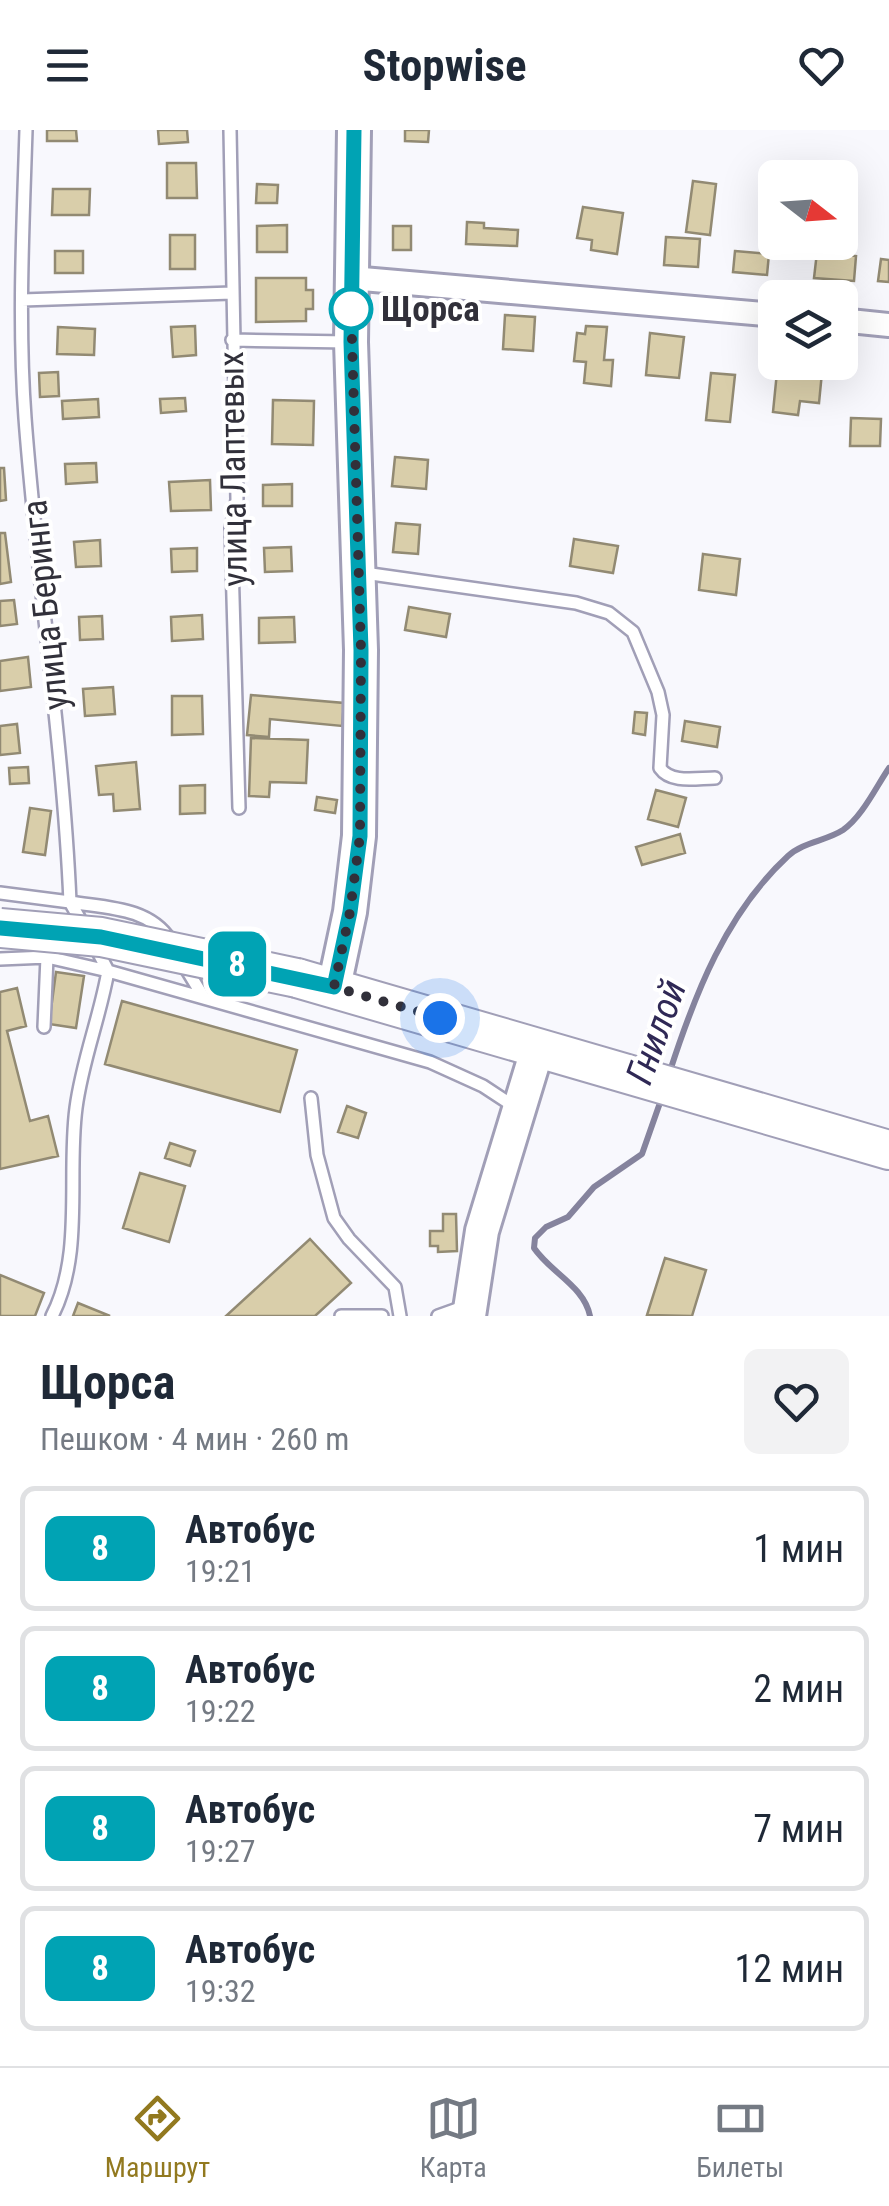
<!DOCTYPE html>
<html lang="ru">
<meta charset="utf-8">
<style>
:root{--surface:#fff;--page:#f2f2f3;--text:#1f2937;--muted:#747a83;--line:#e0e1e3;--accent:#92791f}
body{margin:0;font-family:"Roboto Condensed",sans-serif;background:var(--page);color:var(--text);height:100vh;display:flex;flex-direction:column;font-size:38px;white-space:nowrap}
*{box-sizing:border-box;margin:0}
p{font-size:32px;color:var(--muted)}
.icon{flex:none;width:55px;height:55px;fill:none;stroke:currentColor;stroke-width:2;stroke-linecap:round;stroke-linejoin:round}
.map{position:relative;height:1186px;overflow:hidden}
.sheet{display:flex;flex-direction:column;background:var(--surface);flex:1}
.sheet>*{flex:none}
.badge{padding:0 20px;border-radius:15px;font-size:35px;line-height:65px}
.needle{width:65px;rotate:107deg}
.controls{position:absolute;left:758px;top:30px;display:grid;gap:20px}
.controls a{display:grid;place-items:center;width:100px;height:100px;border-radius:15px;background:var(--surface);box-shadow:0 10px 40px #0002;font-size:50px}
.you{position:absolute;width:50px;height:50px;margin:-25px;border:8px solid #fff;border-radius:50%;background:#1a73e8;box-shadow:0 0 0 15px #1a73e833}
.map>.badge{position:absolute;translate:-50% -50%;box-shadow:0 0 0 5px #fff}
.round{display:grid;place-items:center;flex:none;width:105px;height:105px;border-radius:15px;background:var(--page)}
.head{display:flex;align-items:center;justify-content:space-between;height:170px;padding:0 40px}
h1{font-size:48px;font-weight:700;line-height:75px}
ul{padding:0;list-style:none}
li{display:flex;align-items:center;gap:30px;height:125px;margin:0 20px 15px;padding:0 20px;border:5px solid var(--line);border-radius:15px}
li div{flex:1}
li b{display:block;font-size:38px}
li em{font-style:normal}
li .badge{min-width:110px;font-weight:700;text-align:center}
header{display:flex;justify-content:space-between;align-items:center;height:130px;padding:0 40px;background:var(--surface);font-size:45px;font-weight:700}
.dock{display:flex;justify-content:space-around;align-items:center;height:140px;border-top:2px solid var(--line);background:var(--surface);font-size:28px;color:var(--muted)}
.dock a{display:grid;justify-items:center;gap:5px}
.dock .current{color:var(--accent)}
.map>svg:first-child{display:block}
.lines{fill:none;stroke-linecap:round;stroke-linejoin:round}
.stream{stroke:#85839d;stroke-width:6}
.building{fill:#d9ceaa;stroke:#928a73;stroke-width:2.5}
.lane-casing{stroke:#a19fb7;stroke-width:16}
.street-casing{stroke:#a19fb7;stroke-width:28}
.secondary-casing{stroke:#a19fb7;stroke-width:38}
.primary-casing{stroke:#a19fb7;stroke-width:42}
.lane{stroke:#fff;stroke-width:11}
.street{stroke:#fff;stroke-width:22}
.secondary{stroke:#fff;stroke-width:32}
.primary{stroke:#fff;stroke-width:38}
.primary-bridge-casing{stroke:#a19fb7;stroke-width:42;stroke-linecap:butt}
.primary-bridge{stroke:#fff;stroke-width:38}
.line-casing{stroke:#fff;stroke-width:22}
.line{stroke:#00a3b4;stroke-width:15}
.walk{stroke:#31303a;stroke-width:10;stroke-dasharray:0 18}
.stop-dot{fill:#fff;stroke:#00a3b4;stroke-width:5}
.labels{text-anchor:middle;stroke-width:8;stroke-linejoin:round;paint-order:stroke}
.stop-label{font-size:35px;font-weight:bold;fill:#31303a;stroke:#fff;text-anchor:start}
.street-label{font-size:35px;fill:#31303a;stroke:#fff}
.water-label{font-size:38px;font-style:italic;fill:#2f2855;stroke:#fff}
</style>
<header><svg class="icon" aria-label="menu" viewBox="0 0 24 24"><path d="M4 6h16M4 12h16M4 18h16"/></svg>Stopwise<svg class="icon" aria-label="heart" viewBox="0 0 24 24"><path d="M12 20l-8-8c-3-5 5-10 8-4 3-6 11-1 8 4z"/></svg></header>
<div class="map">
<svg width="889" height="1186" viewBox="0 0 889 1186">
<rect width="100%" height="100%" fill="#f8f8fd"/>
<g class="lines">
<!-- stream -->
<path class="stream" d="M670,941c25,-77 56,-158 118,-215 15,-14 38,-15 55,-26 19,-13 33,-43 46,-62
M590,1186c-6,-30 -39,-43 -56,-68l1,-10 11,-11 22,-10 26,-30 48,-33 20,-57"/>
</g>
<!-- building -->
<path class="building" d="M47,0h29l1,11h-30z
M158,0h29l1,12 -29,2z
M405,0h24l-1,12 -23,-1z
M167,33h29l1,35h-30z
M693,51l23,3 -6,51 -24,-3z
M257,54l21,1 -1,18h-21z
M53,59h37l-1,26h-37z
M583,77l40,6 -6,41 -26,-4 1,-10 -15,-2z
M467,92l17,1v5l34,2 -1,16 -51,-2z
M287,95v27h-30v-26z
M393,96h18v24h-18z
M170,105h25v34h-25z
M666,107l34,2 -2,28 -34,-2z
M55,121h28v22h-28z
M735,121l34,3 -2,21 -34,-3z
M817,122l39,4 -2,25 -40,-3z
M881,129l8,1v22l-11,-1z
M256,148h50v12h7v19h-7v12l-50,1z
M505,185l30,2 -2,34 -30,-2z
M195,196l1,29 -23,2 -2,-30z
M586,196l21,1 -3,33h9l-2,26 -27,-3 2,-21 -12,-1 3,-28 8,1z
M58,197l37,2 -1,26 -37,-1z
M650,203l34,4 -5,41 -33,-3z
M778,232h45l-4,41 -19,-2 -2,14 -25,-3z
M58,242l1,24 -19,1 -1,-24z
M711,243l24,2 -5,47 -24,-2z
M185,268l1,13 -25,2 -1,-14z
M98,269l1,18 -36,2 -1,-18z
M273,270l41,1 -1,44 -41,-1z
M851,288l30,1 -1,27h-30z
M395,327l33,3 -2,29 -34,-3z
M96,333l1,19 -31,2 -1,-20z
M0,338h4l2,32 -6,1z
M210,350l1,30 -40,1 -2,-29z
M292,354v22h-29v-21z
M396,393l24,2 -2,29 -25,-2z
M0,403h5l6,49 -11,2z
M574,409l44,7 -5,27 -43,-7z
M100,410l1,26 -25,1 -2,-25z
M291,417l1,24 -27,1 -1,-24z
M197,418v23l-25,1 -1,-23z
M703,424l37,5 -4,36 -37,-5z
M14,470l3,24 -17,2v-25z
M409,477l41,7 -4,23 -41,-7z
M202,485l1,24 -31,2 -1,-24z
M102,486l1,23 -23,1 -1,-23z
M294,487l1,25 -36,1v-25z
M28,527l3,30 -31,4v-30z
M113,557l2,27 -30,2 -2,-27z
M251,565l93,8 -2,23 -72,-7 -1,18 -22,-2z
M172,566h30l1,38 -31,1z
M635,582l12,1 -2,22 -12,-2z
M685,591l35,6 -3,20 -35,-6z
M17,594l3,29 -20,2v-29z
M251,608l57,2 -2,43 -36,-1 -1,15 -20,-1z
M136,632l4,47 -26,2 -1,-17 -14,1 -3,-29z
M28,637l1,16 -19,1 -1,-16z
M205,655v28l-25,1v-28z
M656,660l30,8 -8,29 -30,-8z
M317,667l20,3 -2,13 -20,-3z
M30,678l21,3 -6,44 -22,-3z
M680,704l5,19 -43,12 -6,-18z
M56,842l28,4 -8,52 -27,-4z
M17,858l9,38 -19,5 23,90 18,-5 10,40 -58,13v-177z
M122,871l175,49 -17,62 -175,-48z
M347,976l19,7 -8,25 -20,-6z
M170,1013l25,8 -5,15 -25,-8z
M140,1043l45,13 -16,56 -46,-14z
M443,1084h13l1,37 -19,1v-6h-8v-15h13z
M310,1109l41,44 -36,33h-89z
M665,1128l41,12 -14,46 -45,-1z
M0,1145l44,18 -9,23h-35z
M78,1173l32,13h-37z"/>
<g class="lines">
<!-- lane casing -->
<g class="lane-casing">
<path id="lane" d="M26,0c-3,96 -8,193 -1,288 12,162 38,322 45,484 36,6 79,5 100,38
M230,0l7,370 -6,28 8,280
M22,170l210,-7
M232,210l116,2
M364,443l212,30 33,10 24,19 25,60 5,23 -3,53c11,16 37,10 55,10
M0,763l70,9 15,26
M94,814l14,27 322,91 53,24 32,21
M0,829l47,-2 61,14c-8,46 -26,90 -32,137 -9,67 8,146 -24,208
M184,835l20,33
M44,897l3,-70
M311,968l6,57 17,63 15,21 46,48 5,29
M341,1186h41
M438,1186l28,-10"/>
</g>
<!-- street casing -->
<g class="street-casing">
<path id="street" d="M351,148l424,37
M840,190l49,5"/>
</g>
<!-- secondary casing -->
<g class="secondary-casing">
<path id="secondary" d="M334,857l16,-75 9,-76 2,-186 -10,-308 3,-212
M469,1186l13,-85 56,-184"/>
</g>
<!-- primary casing -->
<g class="primary-casing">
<path id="primary" d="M297,848l592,172"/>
</g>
<!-- lane -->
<use href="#lane" class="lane"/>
<!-- street -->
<use href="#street" class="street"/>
<!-- secondary -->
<use href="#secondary" class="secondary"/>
<!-- primary -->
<use href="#primary" class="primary"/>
<!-- primary-bridge casing -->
<g class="primary-bridge-casing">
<path id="primary-bridge" d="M0,798l101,9 196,41"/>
</g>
<!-- primary-bridge -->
<use href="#primary-bridge" class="primary-bridge"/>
</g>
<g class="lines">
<!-- line casing -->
<g class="line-casing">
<path id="line" d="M0,798l101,9 233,50 16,-75 10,-76 1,-186 -10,-308 3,-212"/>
</g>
<!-- line -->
<use href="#line" class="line"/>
<!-- walk -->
<path class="walk" d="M351,179v-3l10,344 -1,186 -10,76 -16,75 106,31"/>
</g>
<!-- markers -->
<circle class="stop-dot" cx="351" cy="179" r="20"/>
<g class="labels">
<!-- stop labels -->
<g class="stop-label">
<text x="381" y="191">Щорса</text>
</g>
<!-- street labels -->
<g class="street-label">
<text transform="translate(233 339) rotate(-91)" y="12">улица Лаптевых</text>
<text transform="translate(45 475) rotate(-96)" y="12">улица Беринга</text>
</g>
<!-- water labels -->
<g class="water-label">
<text transform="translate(656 902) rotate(-70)" y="13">Гнилой</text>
</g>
</g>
</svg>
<div class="controls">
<a><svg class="needle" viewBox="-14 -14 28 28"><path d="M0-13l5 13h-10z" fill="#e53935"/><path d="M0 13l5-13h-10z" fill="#747a83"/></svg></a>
<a><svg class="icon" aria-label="layers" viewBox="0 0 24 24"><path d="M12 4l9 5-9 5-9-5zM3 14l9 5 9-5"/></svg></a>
</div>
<div class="you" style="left:440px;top:888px"></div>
<b class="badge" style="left:237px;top:834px;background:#00a3b4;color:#fff">8</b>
</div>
<section class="sheet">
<div class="head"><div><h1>Щорса</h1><p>Пешком · 4 мин · 260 m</p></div><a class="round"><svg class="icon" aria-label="heart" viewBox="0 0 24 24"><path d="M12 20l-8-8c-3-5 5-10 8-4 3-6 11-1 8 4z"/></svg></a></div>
<ul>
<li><span class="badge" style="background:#00a3b4;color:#fff">8</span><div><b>Автобус</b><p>19:21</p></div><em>1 мин</em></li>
<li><span class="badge" style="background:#00a3b4;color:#fff">8</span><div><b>Автобус</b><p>19:22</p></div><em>2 мин</em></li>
<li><span class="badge" style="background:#00a3b4;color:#fff">8</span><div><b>Автобус</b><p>19:27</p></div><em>7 мин</em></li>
<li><span class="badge" style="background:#00a3b4;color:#fff">8</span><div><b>Автобус</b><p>19:32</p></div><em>12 мин</em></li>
</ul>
</section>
<nav class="dock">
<a class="current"><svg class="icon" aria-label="directions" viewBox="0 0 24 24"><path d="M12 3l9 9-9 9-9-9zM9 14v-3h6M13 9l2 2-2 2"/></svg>Маршрут</a>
<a><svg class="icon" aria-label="map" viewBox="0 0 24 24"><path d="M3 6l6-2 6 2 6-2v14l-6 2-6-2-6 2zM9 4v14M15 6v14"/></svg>Карта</a>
<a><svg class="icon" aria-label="tickets" viewBox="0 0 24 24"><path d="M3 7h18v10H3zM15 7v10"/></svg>Билеты</a>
</nav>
